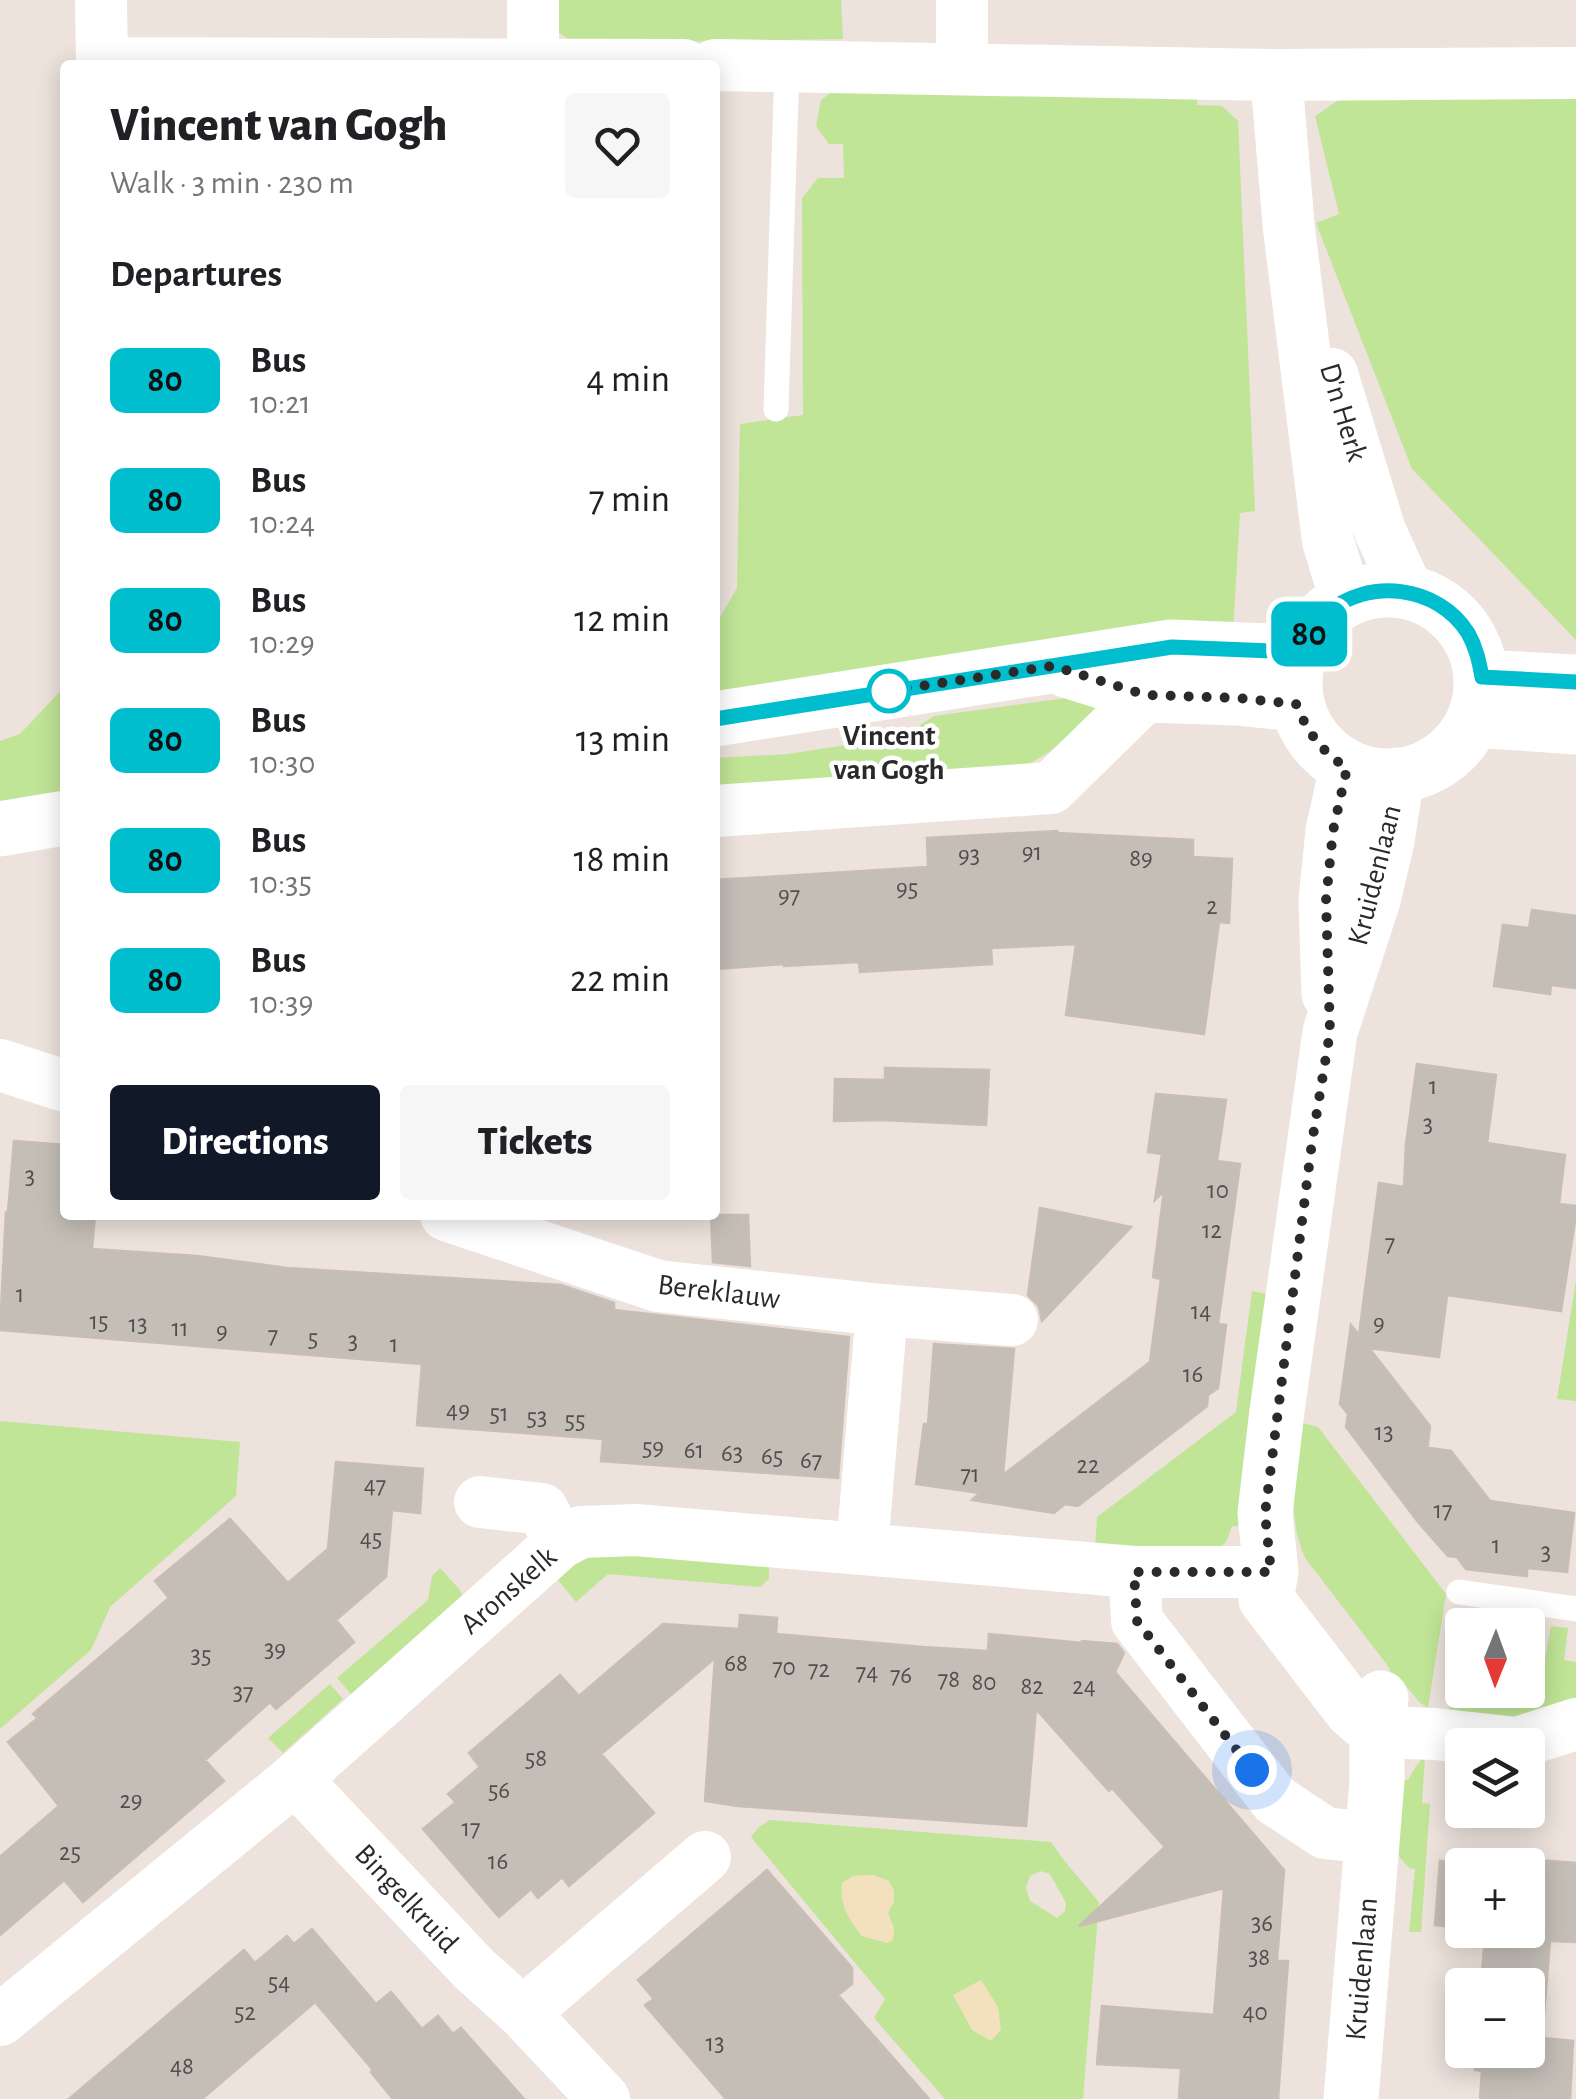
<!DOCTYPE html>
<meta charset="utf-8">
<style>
:root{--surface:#fff;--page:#f6f6f6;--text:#202124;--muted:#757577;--accent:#111827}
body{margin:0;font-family:"Alegreya Sans",sans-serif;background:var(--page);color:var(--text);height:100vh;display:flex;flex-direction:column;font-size:38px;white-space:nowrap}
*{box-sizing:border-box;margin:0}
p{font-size:32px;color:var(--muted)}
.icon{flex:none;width:55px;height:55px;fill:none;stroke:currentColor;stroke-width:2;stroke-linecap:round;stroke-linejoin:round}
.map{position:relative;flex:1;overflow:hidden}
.sheet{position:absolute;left:60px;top:60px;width:660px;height:1160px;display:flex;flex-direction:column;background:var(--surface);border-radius:10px;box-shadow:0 5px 25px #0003}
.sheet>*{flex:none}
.badge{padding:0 20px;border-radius:15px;font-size:35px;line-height:65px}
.needle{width:65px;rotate:181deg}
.buttons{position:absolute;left:1445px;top:1608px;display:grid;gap:20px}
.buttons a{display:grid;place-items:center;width:100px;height:100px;border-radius:10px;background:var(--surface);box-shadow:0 5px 25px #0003;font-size:50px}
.you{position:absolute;width:50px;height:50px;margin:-25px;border:8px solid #fff;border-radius:50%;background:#1a73e8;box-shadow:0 0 0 15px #1a73e833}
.map>.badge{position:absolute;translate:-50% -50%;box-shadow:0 0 0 5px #fff}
h2{padding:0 50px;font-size:38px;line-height:90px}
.round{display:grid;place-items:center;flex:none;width:105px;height:105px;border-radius:10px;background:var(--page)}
.summary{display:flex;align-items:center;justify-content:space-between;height:170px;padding:0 50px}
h1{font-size:48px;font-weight:800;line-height:75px}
.primary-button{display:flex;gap:20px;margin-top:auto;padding:20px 50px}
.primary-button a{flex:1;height:115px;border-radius:10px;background:var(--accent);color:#fff;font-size:40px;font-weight:800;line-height:115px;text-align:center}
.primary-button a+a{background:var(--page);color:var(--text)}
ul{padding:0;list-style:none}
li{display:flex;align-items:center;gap:30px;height:120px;padding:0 50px}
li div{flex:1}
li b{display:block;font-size:38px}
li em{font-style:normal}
li .badge{min-width:110px;font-weight:700;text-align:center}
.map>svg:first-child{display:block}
.green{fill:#c0e596;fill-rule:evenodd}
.sand{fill:#f3e1bd}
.building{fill:#c4beb7;stroke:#c8beb5;stroke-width:2.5}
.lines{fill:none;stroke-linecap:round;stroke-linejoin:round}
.lane{stroke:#fff;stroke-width:25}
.street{stroke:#fff;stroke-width:52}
.secondary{stroke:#fff;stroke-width:55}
.line-casing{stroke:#fff;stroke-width:22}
.line{stroke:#00becd;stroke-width:15}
.walk{stroke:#2a2a2a;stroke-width:10;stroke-dasharray:0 18}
.stop-dot{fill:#fff;stroke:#00becd;stroke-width:5}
.labels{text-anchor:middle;stroke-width:9;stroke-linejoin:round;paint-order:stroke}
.number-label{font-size:25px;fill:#504f4d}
.street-label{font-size:30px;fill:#2a2a2a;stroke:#fff}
.stop-label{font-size:30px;font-weight:bold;fill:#2a2a2a;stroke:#fff}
</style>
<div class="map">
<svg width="1576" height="2099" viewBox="0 0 1576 2099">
<rect width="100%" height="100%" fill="#ede2dc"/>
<!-- green -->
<path class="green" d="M546,0h295l2,39 -269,4 -27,-18z
M836,89l361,1v15l25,1 16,15 17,390 -15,2 -7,118 -518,63v-73h3l19,-33 3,-164 63,-9 -1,-217 16,-20h26l-1,-34h-14l-13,-18 5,-26z
M1349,93l227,5v542l-164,-171 -96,-246 23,-9 -24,-98z
M65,686v108l-65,9v-62l20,-7z
M1066,698l35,3c-20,27 -46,51 -77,65l-309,23v-31l73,-4 116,-18 30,-20z
M1576,1281v120l-19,-2z
M1252,1291l15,3 -29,232h-6l-6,16 -11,9 -120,-4 2,-30 139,-105z
M0,1421l240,21 -4,54 -126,111 -19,43 -91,79z
M1303,1423l15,4 128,167 -18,114 -8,-5 -13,-16 -8,2 -11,-23 -83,-108c-20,-46 -8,-87 -2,-135z
M587,1552l182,5v22l-9,8 -152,-13 -32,28 -22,-27z
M440,1568l20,22 3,7 -4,5 -108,92 -14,-16 91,-78 4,-24z
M1551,1626l17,2 -4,32 12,2v44l-46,14 -82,-4 12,-70h2v44h66v-33l17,2z
M330,1684l13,15 -60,54 -15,-15z
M1425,1756l-3,47 8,1 -9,128h-12l6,-63 -6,-1 -14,-16 9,-72h4l8,-14z
M770,1820l281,22 15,21 33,39 -16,197h-138l-71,-81 11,-19 -134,-162 8,-10zM1040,1871l10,3 16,29 -1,8 -8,7 -27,-17 -4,-13 4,-12zM873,1875l16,6 5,20 -6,12 5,15 -40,-52z"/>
<!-- sand -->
<path class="sand" d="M873,1875c23,9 26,15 15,38l6,15 -1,12 -6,3 -25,-7c-13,-16 -23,-31 -20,-53l11,-7z
M981,1980l17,27 3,23 -10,11 -19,-11 -19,-35z"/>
<!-- building -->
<path class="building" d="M1057,831v2l136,7v17l39,2 -3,64 -10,-1 -15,112 -138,-19 10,-71 -85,4 1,16 -132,8 -1,-10 -75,4v-2l-69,5v-89l213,-13 -1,-29z
M1532,910l44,6v72l-25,-3 -1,9 -56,-8 9,-61 26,3z
M1417,1064l79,11 -9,68 78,12 -6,49 17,2v8l-15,97 -114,-16 -8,62 -70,-9 61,78 -3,25 3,-3 21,3 39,50 84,12 -7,59 -40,-4v8l-61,-7 -9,-12 -9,-1 -30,-34 -72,-95 2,-13 -8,-10 11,-79 8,10 20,-152 25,4 2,-43z
M885,1068l104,2 -3,55 -102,-5 -50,1 1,-42 50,1z
M1156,1094l70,6 -9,61 23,3 -22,160 8,1 -8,63 -10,7 -1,11 -129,100 -13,-2 -11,9 -82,-13 8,-7 -64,-9 8,-60h4l6,-80 80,5 -11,126 147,-113 11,-83 -8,-2 11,-86 -9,9 7,-46 -14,-2z
M14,1141l51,4v70h30l-3,34 105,7 90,12 274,17 53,18v7l235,27 -11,141 -237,-17 2,-22 -186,-14 5,-61 -422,-34 6,-118h2z
M1040,1208l91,19 -89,94 -3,-15 -11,-11z
M711,1215h37l2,51 -37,-4z
M336,1462l87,7 -3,44 -28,-3 -6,67 -50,43 18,22 -78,67 -6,-7 -65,58 19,21 -141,121 -19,-22 -64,55v-78l59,-51 -51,-64 30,-24 -5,-4 136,-116 -14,-17 75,-62 58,64 40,-34z
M740,1615l37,3 -1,16 147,13 65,4 1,-17 93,9v-2l35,3 7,9 -9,19 169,198 -7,91h11l-10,138h-99l2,-31 -84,-4 5,-58 112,9 10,-127 -145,38 86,-79 -53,-59 -3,3 -73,-82 -10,117 -288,-20 -33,-5 10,-143 -114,96 53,59 -85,73 -7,-9 -24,21 -7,-9 -32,28 -76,-88 33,-27 -8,-8 32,-27 -11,-14 91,-78 19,21 84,-72 76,5z
M1470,1855l106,8v79l-26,-1 -8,97 31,3 -3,58h-90l2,-28 -7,-1 1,-20h52v-65h-47l4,-49 -21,-2v-4h64v-65h-66v63l-27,-3 5,-64 29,3z
M767,1870l85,98v16l-14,11 91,104h-203l-81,-94 9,-6 -16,-19z
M312,1929l64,75 15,-12 31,37 16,-13 15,18 8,-6 63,71h-131l-22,-27 2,-2 -58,-68 -113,97h-133l175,-149 11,13 32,-27 7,8z"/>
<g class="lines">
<!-- lane -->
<path class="lane" d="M776,409l11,-343
M1459,1592l117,17"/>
<!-- street -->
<path class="street" d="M101,0l1,65
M533,0v64
M102,63l582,2
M715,65l561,10 300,-2
M962,68v-68
M1276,75l13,154 39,312 18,59
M1332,374l48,157 28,61
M715,811l336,-23 95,-93
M0,1065l65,21
M446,1215l212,71 224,24 130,10
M480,1502l62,7 18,34
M862,1549l20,-239
M1134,1572l3,49 138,179 50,33 46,5
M1377,1732l58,2 82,9 59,-19
M295,1779l179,190 49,44 81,86
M523,2013l182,-156
M0,2020l295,-241 265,-236 21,-11 55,-2 498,42h137"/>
<!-- secondary -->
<path class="secondary" d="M1295 683a93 93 0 1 1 186 0a93 93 0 1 1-186 0Z
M1066,670l80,25 91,3 59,6
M1482,677l94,5
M715,719l456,-72 129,5
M1475,720l101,7
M0,829l65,-11
M1329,994l-3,-94 7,-69 14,-63
M1377,1732l-25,-21 -86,-112 5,-27 -6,-59 12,-102 53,-379 43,-132 14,-59 10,-66
M1351,2099l26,-318v-49l4,-34"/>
</g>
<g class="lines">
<!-- line casing -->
<g class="line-casing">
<path id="line" d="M715,719l457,-72 128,5c7,-14 13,-27 26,-38 41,-37 112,-29 142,19 8,14 11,28 14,44l94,5"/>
</g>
<!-- line -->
<use href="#line" class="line"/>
<!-- walk -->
<path class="walk" d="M889,691l164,-25 93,29 91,3 59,6c12,29 25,47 51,64l-14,63 -7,69 4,132 -18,110 -47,372 6,58h-137l3,49 115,149"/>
</g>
<!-- markers -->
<circle class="stop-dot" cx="889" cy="691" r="20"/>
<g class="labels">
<!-- number labels -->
<g class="number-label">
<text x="1032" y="860">91</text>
<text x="969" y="863">93</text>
<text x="1141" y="866">89</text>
<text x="907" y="896">95</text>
<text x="789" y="903">97</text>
<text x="1212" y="914">2</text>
<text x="1433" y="1094">1</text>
<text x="1428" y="1132">3</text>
<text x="30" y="1184">3</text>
<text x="1218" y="1198">10</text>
<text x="1212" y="1238">12</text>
<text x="1390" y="1251">7</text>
<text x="20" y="1302">1</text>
<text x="1201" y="1319">14</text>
<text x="99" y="1329">15</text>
<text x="1379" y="1331">9</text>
<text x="138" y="1332">13</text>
<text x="180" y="1336">11</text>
<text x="222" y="1339">9</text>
<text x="273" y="1343">7</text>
<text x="313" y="1346">5</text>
<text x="353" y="1349">3</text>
<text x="394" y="1352">1</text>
<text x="1193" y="1382">16</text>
<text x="458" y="1418">49</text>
<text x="499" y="1421">51</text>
<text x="537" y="1425">53</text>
<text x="575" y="1428">55</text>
<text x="1384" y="1440">13</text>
<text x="653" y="1455">59</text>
<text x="694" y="1458">61</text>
<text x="732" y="1461">63</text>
<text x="772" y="1464">65</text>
<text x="811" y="1468">67</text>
<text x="1088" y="1473">22</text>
<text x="970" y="1482">71</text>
<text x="375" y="1493">47</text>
<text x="1443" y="1518">17</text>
<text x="371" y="1546">45</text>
<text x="1496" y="1553">1</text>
<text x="1546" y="1560">3</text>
<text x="275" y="1657">39</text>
<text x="201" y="1663">35</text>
<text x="736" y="1671">68</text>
<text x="784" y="1675">70</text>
<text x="819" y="1677">72</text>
<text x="867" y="1680">74</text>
<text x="901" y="1683">76</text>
<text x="949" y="1687">78</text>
<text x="984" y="1690">80</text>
<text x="1032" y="1694">82</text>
<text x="1084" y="1694">24</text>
<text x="243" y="1700">37</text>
<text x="536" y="1766">58</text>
<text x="499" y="1798">56</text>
<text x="131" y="1808">29</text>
<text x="471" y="1836">17</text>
<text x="70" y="1860">25</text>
<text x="498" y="1869">16</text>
<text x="1262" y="1931">36</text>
<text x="1259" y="1965">38</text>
<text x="279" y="1990">54</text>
<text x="245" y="2020">52</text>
<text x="1255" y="2020">40</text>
<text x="715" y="2051">13</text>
<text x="182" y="2074">48</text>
</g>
<!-- street labels -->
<g class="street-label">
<text transform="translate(1344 412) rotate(73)" y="10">D'n Herk</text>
<text transform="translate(1374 875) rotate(-76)" y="10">Kruidenlaan</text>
<text transform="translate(719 1291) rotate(7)" y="10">Bereklauw</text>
<text transform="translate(508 1590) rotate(-41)" y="10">Aronskelk</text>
<text transform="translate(407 1898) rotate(47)" y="10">Bingelkruid</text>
<text transform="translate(1361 1969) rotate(-85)" y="10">Kruidenlaan</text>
</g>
<!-- stop labels -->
<g class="stop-label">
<text x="889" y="745">Vincent<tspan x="889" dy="34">van Gogh</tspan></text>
</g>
</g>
</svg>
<div class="buttons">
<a><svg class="needle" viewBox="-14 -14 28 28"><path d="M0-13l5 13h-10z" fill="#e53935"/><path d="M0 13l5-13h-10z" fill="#757577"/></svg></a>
<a><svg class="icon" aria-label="layers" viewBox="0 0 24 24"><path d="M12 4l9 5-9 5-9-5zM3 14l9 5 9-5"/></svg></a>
<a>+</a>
<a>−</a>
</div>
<div class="you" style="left:1252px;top:1770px"></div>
<b class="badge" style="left:1309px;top:634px;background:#00becd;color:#111">80</b>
<section class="sheet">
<div class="summary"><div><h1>Vincent van Gogh</h1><p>Walk · 3 min · 230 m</p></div><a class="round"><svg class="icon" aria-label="heart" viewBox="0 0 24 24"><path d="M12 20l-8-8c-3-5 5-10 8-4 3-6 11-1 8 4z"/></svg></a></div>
<h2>Departures</h2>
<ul>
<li><span class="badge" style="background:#00becd;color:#111">80</span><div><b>Bus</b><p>10:21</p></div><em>4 min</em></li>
<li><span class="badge" style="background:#00becd;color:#111">80</span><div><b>Bus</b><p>10:24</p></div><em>7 min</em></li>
<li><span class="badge" style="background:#00becd;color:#111">80</span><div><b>Bus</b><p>10:29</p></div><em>12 min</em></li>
<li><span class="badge" style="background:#00becd;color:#111">80</span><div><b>Bus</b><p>10:30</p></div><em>13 min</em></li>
<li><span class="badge" style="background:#00becd;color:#111">80</span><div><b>Bus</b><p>10:35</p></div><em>18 min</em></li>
<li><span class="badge" style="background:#00becd;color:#111">80</span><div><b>Bus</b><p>10:39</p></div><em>22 min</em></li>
</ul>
<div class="primary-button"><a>Directions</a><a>Tickets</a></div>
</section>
</div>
